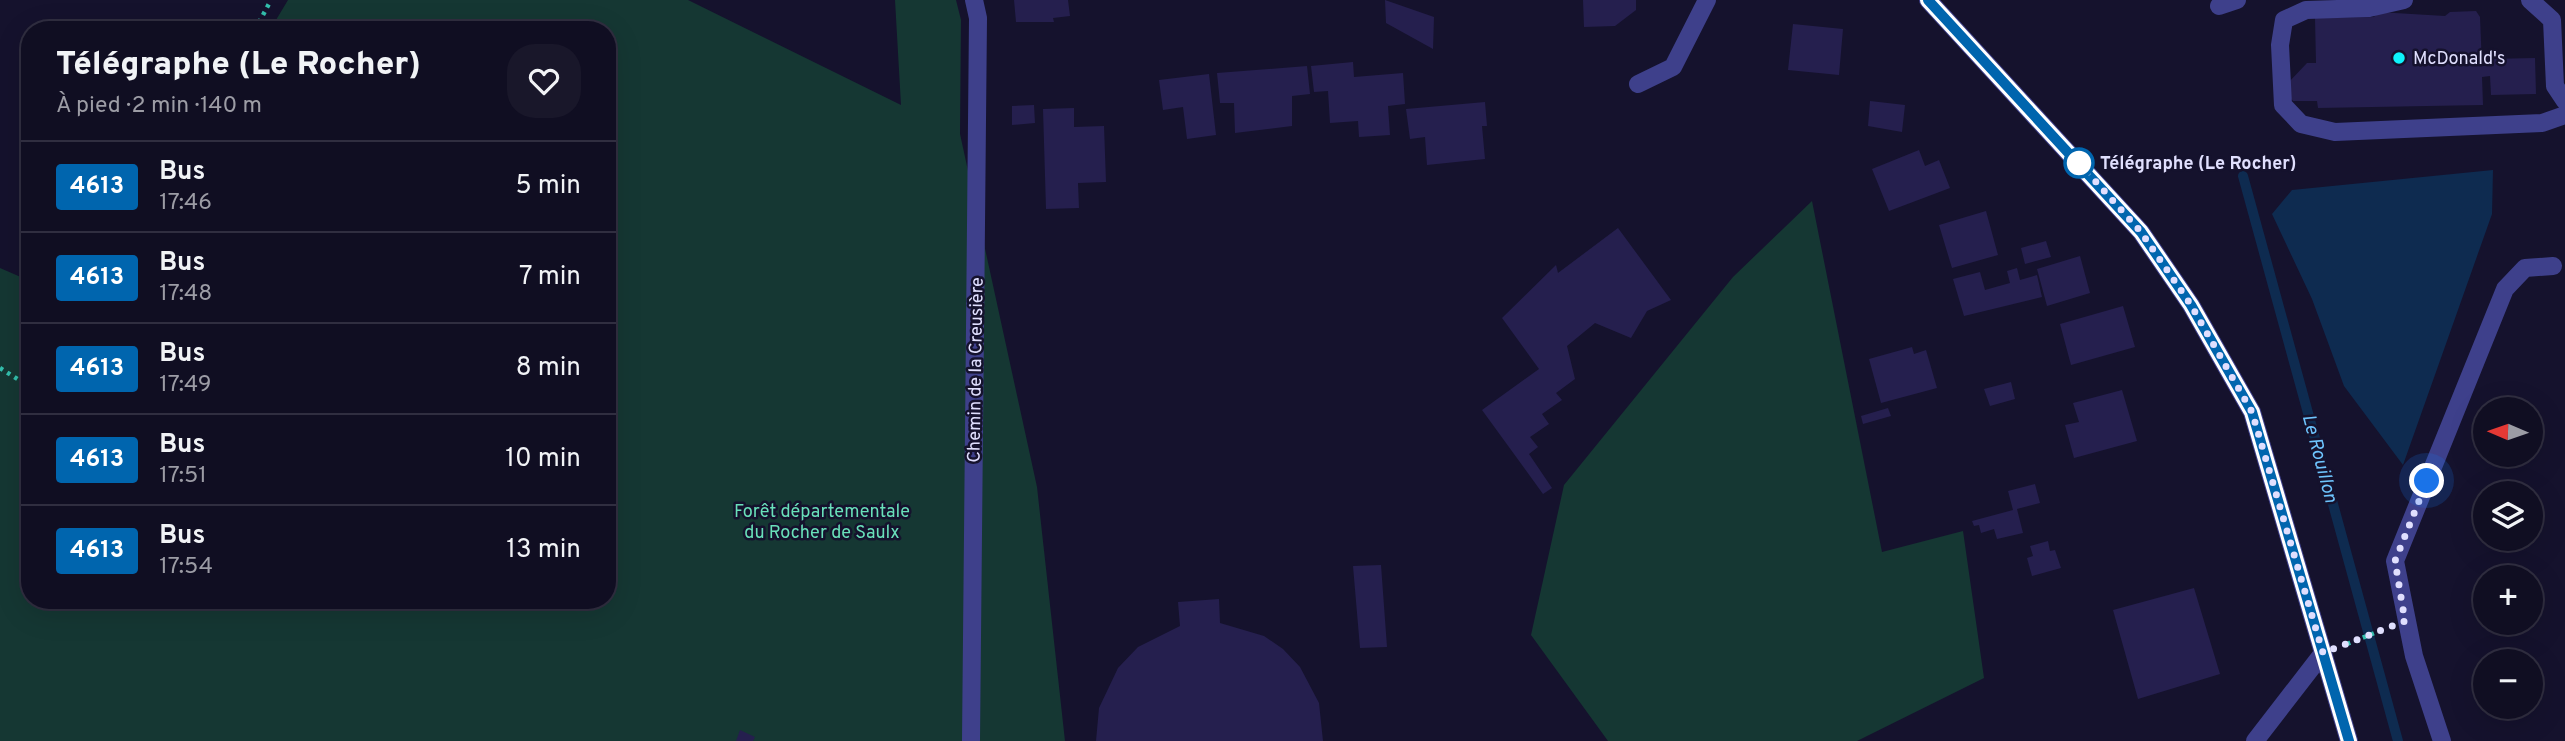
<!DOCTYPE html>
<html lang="fr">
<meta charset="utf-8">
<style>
:root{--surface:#100e22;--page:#19172a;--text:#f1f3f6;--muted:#9c9ca5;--line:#302e40}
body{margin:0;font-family:Overpass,sans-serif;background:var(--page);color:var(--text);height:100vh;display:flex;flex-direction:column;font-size:26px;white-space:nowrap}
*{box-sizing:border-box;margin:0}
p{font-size:23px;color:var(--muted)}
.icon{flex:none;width:38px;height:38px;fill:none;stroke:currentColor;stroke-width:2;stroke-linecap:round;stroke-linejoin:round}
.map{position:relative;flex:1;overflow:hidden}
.details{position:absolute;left:21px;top:21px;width:595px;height:588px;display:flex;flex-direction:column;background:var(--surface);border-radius:28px;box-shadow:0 7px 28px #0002,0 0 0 2px var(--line)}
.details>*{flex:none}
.badge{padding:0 14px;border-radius:5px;font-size:24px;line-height:46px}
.needle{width:46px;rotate:272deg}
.buttons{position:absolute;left:2473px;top:397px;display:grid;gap:14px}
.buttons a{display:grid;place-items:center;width:70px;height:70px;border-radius:50%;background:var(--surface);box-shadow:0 7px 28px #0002,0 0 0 2px var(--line);font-size:35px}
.you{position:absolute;width:35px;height:35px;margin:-18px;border:5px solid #fff;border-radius:50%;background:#1a73e8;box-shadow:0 0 0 10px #1a73e833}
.map>.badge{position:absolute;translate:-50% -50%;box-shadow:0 0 0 4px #fff}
.round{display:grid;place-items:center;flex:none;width:74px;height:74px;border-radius:28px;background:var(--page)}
.overview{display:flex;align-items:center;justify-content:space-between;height:119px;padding:0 35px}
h1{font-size:33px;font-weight:800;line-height:52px}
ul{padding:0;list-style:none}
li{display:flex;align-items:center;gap:21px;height:91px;padding:0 35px;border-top:2px solid var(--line)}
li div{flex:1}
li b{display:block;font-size:26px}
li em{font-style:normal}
li .badge{min-width:77px;font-weight:700;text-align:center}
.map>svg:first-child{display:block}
.green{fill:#153733}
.water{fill:#0e2b50}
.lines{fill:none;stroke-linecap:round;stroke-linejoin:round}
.stream{stroke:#0e2b50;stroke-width:10}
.building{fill:#251f4e}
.path{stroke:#33beac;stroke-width:4.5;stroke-dasharray:3.5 5;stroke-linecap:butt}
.lane{stroke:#3e408b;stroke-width:18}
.street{stroke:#3e408b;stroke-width:18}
.line-casing{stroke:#fff;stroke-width:16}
.line{stroke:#0065ae;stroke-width:10}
.walk{stroke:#e0dffe;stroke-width:7;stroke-dasharray:0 12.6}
.poi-dot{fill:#0ef3fb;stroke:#15122d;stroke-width:2.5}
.stop-dot{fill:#fff;stroke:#0065ae;stroke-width:3.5}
.labels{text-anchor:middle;stroke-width:5;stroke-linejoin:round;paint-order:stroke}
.poi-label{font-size:18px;fill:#e0dffe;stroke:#15122d;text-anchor:start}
.stop-label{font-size:18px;font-weight:bold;fill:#e0dffe;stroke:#15122d;text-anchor:start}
.street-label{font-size:18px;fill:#e0dffe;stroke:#15122d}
.park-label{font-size:18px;fill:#69e0ba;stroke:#15122d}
.water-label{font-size:19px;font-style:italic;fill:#6ec4fd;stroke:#15122d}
</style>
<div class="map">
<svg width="2565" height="741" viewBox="0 0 2565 741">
<rect width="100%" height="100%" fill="#15122d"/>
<!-- green -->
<path class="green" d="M288,0h400l213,105 -6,-105h61l5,20 -1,114 77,353 28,254h-1065v-473l30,13v319h577v-570h-337z
M1812,201l70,351 81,-21 21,147 -127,63h-249l-77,-106 33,-150 169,-208z"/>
<!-- water -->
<path class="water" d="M2493,170l-1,44 -89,251 -59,-79 -32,-87 -40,-85 20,-24z"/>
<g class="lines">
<!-- stream -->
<path class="stream" d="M2243,176l155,565"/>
</g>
<!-- building -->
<path class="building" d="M1014,0h54l2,16 -17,2 1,4h-38z
M1385,0l49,17 -1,32 -47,-26z
M1583,0h53v10l-21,16 -31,1z
M2476,11l4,6 2,49h8v-7l45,-1 1,36 -45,1 -1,-19 -8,1 1,28 -165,3 -1,-7h-24l-5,-6v-12l19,-20h9l-1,-45 59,-1 4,-5 67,4 5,-4z
M1793,24l50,5 -4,46 -51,-5z
M1353,62l1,15 49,-4 2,31 -17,2 2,29 -31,2 -1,-16 -28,2 -2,-32 -14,1 -3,-26z
M1307,66l3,28 -18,2v30l-57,7 -1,-30h-14l-3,-30z
M1209,74l7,61 -29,4 -4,-32 -20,3 -4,-30z
M1870,101l35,4 -3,27 -34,-6z
M1485,102l2,24h-5l3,33 -58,6 -2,-28 -15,2 -4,-30z
M1034,105l1,18 -23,2v-19z
M1074,108v19l30,-1 2,56 -28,1 1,25 -33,1 -3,-100z
M1919,150l6,16 14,-6 11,28 -61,23 -17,-42z
M1986,211l12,44 -46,13 -13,-43z
M1618,228l53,72 -24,11 -16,27 -36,-15 -28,23 8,33 -19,14 6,7 -20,14 7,10 -19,13 8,10 -9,7 23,34 -9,6 -61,-84 57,-41 -37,-51 54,-53 2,8z
M2046,241l5,16 -26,7 -4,-16z
M2080,256l10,37 -43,13 -10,-37z
M2017,268l3,12 17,-5 5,22 -78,19 -11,-37 27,-7 5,18 25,-7 -3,-12z
M2123,306l12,41 -64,18 -11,-41z
M1912,347l2,7 12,-4 11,38 -56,15 -12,-44z
M2011,382l4,17 -25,7 -6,-17z
M2122,390l15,51 -63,17 -9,-33 14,-3 -6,-19z
M1888,408l3,8 -28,8 -2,-8z
M2035,484l5,19 -23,6 6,24 -26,6 -3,-10 -13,4 -2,-8 -5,1 -2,-5 41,-11 -5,-19z
M2048,541l2,10 5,-1 6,18 -29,8 -5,-18 6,-2 -3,-10z
M1381,565l6,82 -27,1 -7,-82z
M2194,588l26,86 -82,25 -25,-89z
M1219,599l1,24 44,13 19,13 17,18 19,36 4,38h-227l3,-33 19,-40 20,-21 42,-21 -2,-24z
M740,730l15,7 -2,4h-17z"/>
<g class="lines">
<!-- path -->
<path class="path" d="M255,30l16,-30
M0,368l19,12 11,2
M2347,644l35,-14"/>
<!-- lane -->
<path class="lane" d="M2404,0l-35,8 -63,2 -22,10 -4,25 3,60 18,19 34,8 207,-9 23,-8
M2530,0l22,20 3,66 10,15
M2219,6l18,-6
M2442,741l-28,-85 -19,-95 110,-272 20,-21 28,-2"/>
<!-- street -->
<path class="street" d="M1928,0l213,232 50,73 61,107 97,329
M1638,84l35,-17 34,-67
M971,741l7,-723 -4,-18
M2255,741l68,-88"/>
</g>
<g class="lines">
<!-- line casing -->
<g class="line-casing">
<path id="line" d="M1928,0l213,232 50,73 61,107 97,329"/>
</g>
<!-- line -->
<use href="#line" class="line"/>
<!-- walk -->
<path class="walk" d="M2079,163l62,69 50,73 61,107 71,241 82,-32 -10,-60 32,-80"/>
</g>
<!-- markers -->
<circle class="poi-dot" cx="2399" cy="58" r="7"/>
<circle class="stop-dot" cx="2079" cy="163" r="14"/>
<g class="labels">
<!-- poi labels -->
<g class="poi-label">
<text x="2413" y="64">McDonald's</text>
</g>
<!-- stop labels -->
<g class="stop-label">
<text x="2100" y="169">Télégraphe (Le Rocher)</text>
</g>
<!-- street labels -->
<g class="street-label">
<text transform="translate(975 370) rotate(-89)" y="6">Chemin de la Creusière</text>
</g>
<!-- park labels -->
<g class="park-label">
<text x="822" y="517">Forêt départementale<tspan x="822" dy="21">du Rocher de Saulx</tspan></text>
</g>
<!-- water labels -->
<g class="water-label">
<text transform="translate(2321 458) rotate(75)" y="7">Le Rouillon</text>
</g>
</g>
</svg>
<div class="buttons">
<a><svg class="needle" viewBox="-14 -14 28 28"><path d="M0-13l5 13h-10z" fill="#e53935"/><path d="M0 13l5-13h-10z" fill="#9c9ca5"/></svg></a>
<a><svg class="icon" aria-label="layers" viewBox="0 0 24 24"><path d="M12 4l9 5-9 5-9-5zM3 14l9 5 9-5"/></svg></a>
<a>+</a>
<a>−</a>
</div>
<div class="you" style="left:2427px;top:481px"></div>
<section class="details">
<div class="overview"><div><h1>Télégraphe (Le Rocher)</h1><p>À pied · 2 min · 140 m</p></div><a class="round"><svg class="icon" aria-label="heart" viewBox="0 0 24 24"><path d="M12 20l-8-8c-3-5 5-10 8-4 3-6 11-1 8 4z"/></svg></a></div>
<ul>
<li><span class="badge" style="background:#0065ae;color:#fff">4613</span><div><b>Bus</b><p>17:46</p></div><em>5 min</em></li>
<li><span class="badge" style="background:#0065ae;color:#fff">4613</span><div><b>Bus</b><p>17:48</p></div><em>7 min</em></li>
<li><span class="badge" style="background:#0065ae;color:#fff">4613</span><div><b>Bus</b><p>17:49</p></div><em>8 min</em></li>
<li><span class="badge" style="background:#0065ae;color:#fff">4613</span><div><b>Bus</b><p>17:51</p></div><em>10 min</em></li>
<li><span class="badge" style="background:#0065ae;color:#fff">4613</span><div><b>Bus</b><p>17:54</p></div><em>13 min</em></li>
</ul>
</section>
</div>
